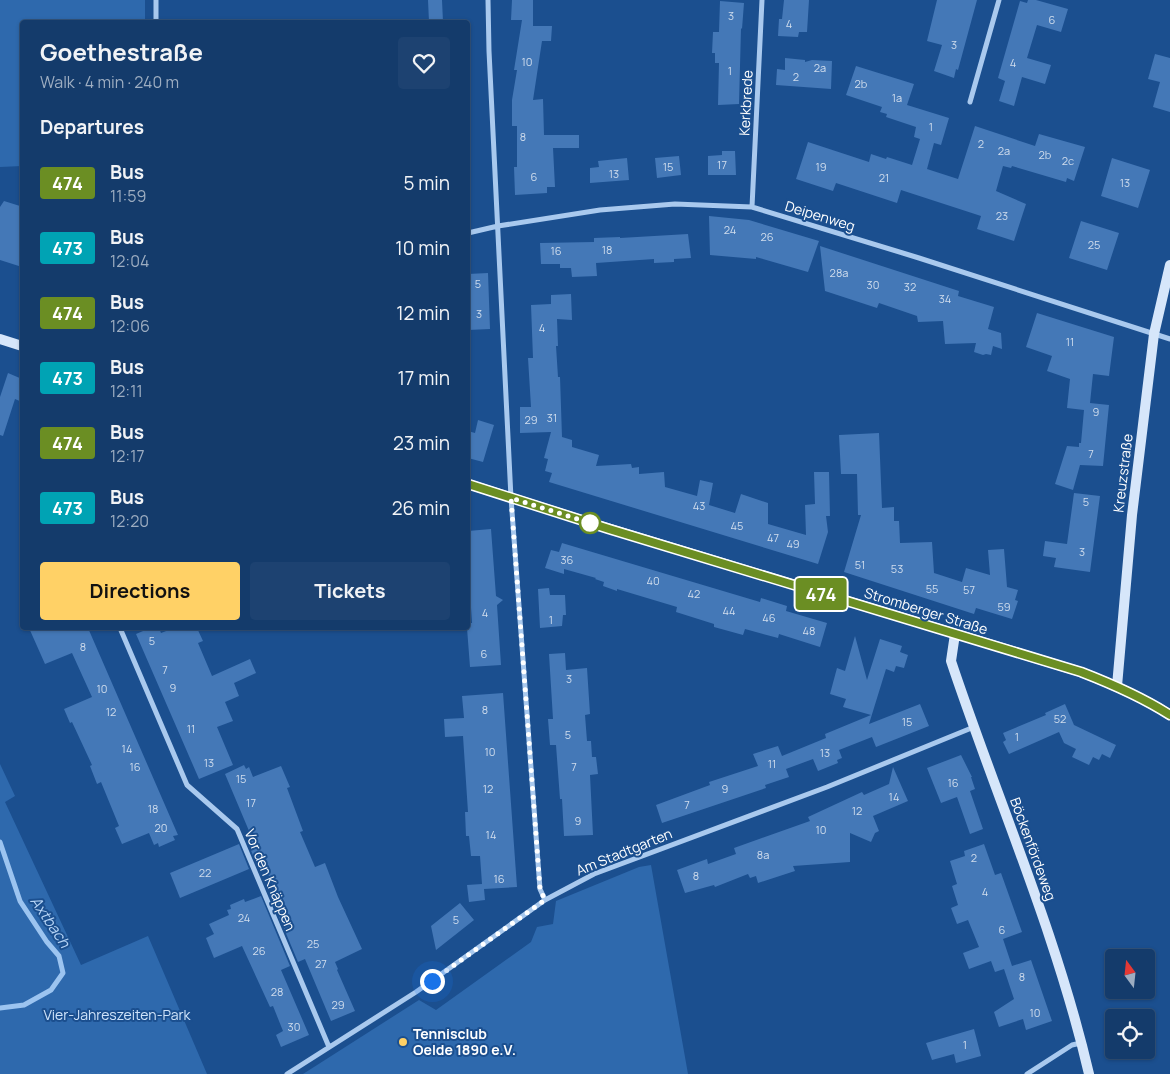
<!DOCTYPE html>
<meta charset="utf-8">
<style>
:root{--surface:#143b6b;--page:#1d4271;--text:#f1f3f6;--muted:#9dadc1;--line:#33557e;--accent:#ffd166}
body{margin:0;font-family:Manrope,sans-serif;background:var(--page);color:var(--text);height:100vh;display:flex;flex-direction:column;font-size:19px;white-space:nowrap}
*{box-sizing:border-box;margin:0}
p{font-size:16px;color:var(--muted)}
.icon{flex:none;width:28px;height:28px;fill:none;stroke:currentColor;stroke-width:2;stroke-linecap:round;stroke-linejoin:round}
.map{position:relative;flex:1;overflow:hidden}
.side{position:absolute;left:20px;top:20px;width:450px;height:610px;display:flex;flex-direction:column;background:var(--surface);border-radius:5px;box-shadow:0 1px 4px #0004,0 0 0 1px var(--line)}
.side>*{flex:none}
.badge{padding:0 10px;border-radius:4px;font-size:18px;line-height:32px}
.needle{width:32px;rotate:345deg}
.fabs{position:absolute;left:1105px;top:949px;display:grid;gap:10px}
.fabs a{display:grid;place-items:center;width:50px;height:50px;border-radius:5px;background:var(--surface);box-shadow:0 1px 4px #0004,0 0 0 1px var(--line);font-size:25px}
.you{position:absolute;width:25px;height:25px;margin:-12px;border:4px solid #fff;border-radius:50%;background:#1a73e8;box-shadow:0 0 0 8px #1a73e833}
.map>.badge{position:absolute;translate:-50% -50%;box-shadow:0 0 0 2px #fff}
h2{padding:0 20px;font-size:19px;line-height:45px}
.round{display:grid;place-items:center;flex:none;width:52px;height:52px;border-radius:5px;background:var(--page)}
.headline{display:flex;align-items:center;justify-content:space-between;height:85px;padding:0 20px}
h1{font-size:24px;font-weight:700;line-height:38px}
.action{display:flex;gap:10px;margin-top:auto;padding:10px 20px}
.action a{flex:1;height:58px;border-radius:5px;background:var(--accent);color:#111;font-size:20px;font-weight:700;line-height:58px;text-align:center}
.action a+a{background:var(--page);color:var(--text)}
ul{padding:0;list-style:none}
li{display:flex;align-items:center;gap:15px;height:65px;padding:0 20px}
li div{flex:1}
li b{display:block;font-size:19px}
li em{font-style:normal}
li .badge{min-width:55px;font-weight:700;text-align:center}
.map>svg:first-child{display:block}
.green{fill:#2e69ad}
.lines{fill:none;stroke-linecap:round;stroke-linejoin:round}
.stream{stroke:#9cc4f0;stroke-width:5}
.building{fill:#4478b7}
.street{stroke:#a9c9ee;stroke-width:5}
.secondary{stroke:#d6e6fa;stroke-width:10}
.line-casing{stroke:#fff;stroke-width:11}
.line{stroke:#6b8e23;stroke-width:8}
.walk{stroke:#fff;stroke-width:5;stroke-dasharray:0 9}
.stop-dot{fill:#fff;stroke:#6b8e23;stroke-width:2.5}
.poi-dot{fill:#ffd166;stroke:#1b4f8f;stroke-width:2}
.labels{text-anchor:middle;stroke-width:4;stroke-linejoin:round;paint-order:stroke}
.number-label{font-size:11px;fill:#d0dded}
.street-label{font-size:14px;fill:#fff;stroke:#1b4f8f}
.park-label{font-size:14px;fill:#cfe3fa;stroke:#1b4f8f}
.poi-label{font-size:14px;font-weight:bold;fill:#fff;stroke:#1b4f8f;text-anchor:start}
.water-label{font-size:15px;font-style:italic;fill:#b5d3f5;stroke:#1b4f8f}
</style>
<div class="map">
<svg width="1170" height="1074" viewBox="0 0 1170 1074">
<rect width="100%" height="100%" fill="#1b4f8f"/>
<!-- green -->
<path class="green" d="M0,0h145v22h-123v144l-22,1z
M0,764l15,32 -10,6 76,163 67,-29 59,138h-207z
M651,865l37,209h-385l116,-74 17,10 95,-68 6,-15 16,-3 3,-23 83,-34z"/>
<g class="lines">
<!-- stream -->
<path class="stream" d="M0,842l20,59 27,41 12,14 4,17 -12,17 -27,15 -24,3"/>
</g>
<!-- building -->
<path class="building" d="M428,0h14l1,22h-14z
M512,0h21v26h19l-1,15h-9l-9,59 10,-1 1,36h35v13h-26l2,39h-8v6l-32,2 -1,-28h3v-41h-5v-26l5,-30h-3l8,-50h-11z
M784,0h25l-2,32h-8l-1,5 -20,-1 1,-17h3z
M937,0h40l-19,70 -2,-1 -2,9 -20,-7 8,-26 -15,-4z
M1028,0h8l32,9 -7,23 -24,-7 -10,33 24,7 -6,19 -23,-7 -8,29 -15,-5 6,-20 -7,-3 22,-77 7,2z
M720,1l24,2 -2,26 -1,-1 -2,76 -21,1 1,-42h-4v-10h-3l1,-21h6z
M1155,54l15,4v54l-17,-5 7,-25 -12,-3z
M785,58l20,2v2l7,-2 20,1 -1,28 -55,-4 1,-16 8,1z
M856,66l58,18 -7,21 42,13 -8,27 -7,-2 -7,26 31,10 17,-53 60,20 4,-12 46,13 -11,34 -7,-3 -1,4 -54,-16 -1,2 -8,-2 -7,25 30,13 -12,37 -37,-12 4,-13 -80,-26 -4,13 -61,-20 -3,8 -37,-12 12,-37 61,20 2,-8 15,5 1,-2 25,8 8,-26 -6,-2 2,-10 -30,-10 1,-3 -7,-2 2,-5 -36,-12z
M722,151h13l1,24h-28v-19l14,-1z
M679,156l2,19 -24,3 -2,-20z
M627,158l2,22 -39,3v-15l9,-1 -1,-6z
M1112,158l38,12 -12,38 -37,-12z
M4,201l16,5v6l2,1v54l-22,-7v-53z
M709,216l40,4 70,21 -11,31 -52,-15v2l-46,-4z
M1081,221l38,12 -12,37 -38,-12z
M688,234l3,24 -17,1v3l-20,1v-4l-58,4 1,13 -25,1 -1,-9h-11v-4h-19l-1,-21 54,-1v-4l26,-1v1z
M820,246l139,45 -1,5 36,11 -6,22 13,4 1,16 -9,-3 -2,9 -5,-1 -3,1 -9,-3 2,-9 -31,1 -2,-23 -25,1 -1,-6 -38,-13 -2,5 -52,-17z
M488,273l2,56 -22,1v-56z
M571,294l1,26 -15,-1 1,27h-2l2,31h2l2,60 10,3v7l27,8 -3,11 35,-2 1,4 7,-1v7l25,-2 1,15 32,9 3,-16 13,3 -4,22 26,8 6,-19 27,9v21l38,11 -1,-30 10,-1 -1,-32h15l1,44h-4l2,16 -10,32 -269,-82 3,-9 -7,-2 3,-12 -4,-1 7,-26 -31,1v-26h11l-3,-49h5l-2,-53 20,-1v-9z
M1037,313l77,24 -5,39 -16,-2 -3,29 19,2 -6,61 -23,-1 -7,25 -18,-6 12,-38 12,1v-4h2l3,-33 -17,-2 3,-29 -23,-8 5,-15 -26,-9z
M8,373l14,6v23l-7,-3 -12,37 -3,-1v-38z
M478,420l16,5 -11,37 -15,-4v-27l7,2z
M879,433l3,75 12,-1v14h5l1,22 32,-1 2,31 28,9 4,-14 24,7 -2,-25 16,-1 3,38 11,3 -3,10 3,1 -6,18 -36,-11 -2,6 -130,-42 17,-57h-3l-1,-41h-16l-2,-39z
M1074,493l26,3 -10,76 -36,-5 2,-9 -13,-2 2,-15 22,3z
M491,529l5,67 7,4 -6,5 4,60 -31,2 -3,-39 1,-5h4l-3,-45h-1v-47z
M562,543l198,59 1,-4 26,8 -1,5 41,12 -7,24 -41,-13 -1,4 -33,-9 -2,6 -29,-8v-3l-38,-12 1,-5 -60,-18v2l-14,-5 1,-4 -9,-3 1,-1 -32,-9v5l-19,-6 6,-18 8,2z
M549,588l1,7h15l1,20h-3l-1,11 -22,2 -2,-39z
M29,628h59l90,207 -5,1 2,4 -16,7 -1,-4 -4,2 -5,-12 -27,11 -7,-16 4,-2 -18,-44 -4,2 -7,-18 2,-1 -20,-43 -2,1 -6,-14 28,-12 -20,-44 -27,11z
M150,628h9l2,5 13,-5h23l6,13 -5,2 14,33 38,-17 6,14 -22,10 5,13 -14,6 8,19 -16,6 16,38 -34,14 -63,-145z
M855,636l12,44 13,-41 22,7 -2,6 8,3 -4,13 -8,-2 -2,6 -8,-3 -17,55 51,-20 9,22 -53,21 -4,-10 -33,13 3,8 -5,2 1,3 -20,8 -5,-12 -27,10 3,8 -24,8 1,3 -104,35 -6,-18 54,-20 -1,-3 49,-16 -5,-12 25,-8 4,10 44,-18 -1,-4 46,-19 -28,-8 3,-8 -16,-5 7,-26 8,3z
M565,653l1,17 21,-2 3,46 -5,1 2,26h4l1,16h4l2,17 -8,1 3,60 -29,1 -2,-37h-2l-4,-54h-6l-2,-26h5l-4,-65z
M503,693l14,194 -33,2 1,11 -16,2 -2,-17 15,-1 -2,-28h-9l-2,-20h-3l-1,-24h3l-5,-76 -18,1 -1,-18 20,-1 -2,-22z
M1065,704l9,21 42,20 -6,13 -8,-4 -3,6 -6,-3 -4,8 -17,-8 4,-8 -12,-6 -5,-11 -50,22 -6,-12 3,-2 -3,-7 43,-18 -1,-2z
M961,755l11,22h-1l4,12 -5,2 13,38 -13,5 -13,-37 -16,6 -14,-35z
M244,765l2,4 3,-2 4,10 28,-11 9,21 -3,1 16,43 -3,1 15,35 10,-4 13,34 24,52 -27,13 3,7 -1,1 18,41 -24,10 -26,-62 -7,3 -29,-69 6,-3 -12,-27 -6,2 -10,-24 5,-3 -27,-64z
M893,767l15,34 -35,15 6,15 -4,2 -4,9 -21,-9v29l-57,4 2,5 -37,12 -2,-7 -6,2 -2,-4 -33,13 -1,-2 -29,8 -8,-23 30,-11 1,5 28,-10 -2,-6 76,-27 -2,-4 54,-25 2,3 25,-11z
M239,844l10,25 -69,29 -10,-25z
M984,844l11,31 6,-2 21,59 -19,7 9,27 19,-6 21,61 -26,9 -3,-11 -24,8 -5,-15 20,-13 -10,-30 -9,3 -4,-11 -22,8 -6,-16 16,-6 -11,-27 -11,4 -6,-16 7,-3 -6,-19 5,-2 -7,-23 15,-5 -1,-5z
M261,896l29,70 -9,4 28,65 -28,12 -5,-12 7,-4 -10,-25 -3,1 -28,-61 -28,12 -8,-20 8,-4 -5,-10 20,-9 -2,-5 4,-1 -1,-4 14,-6 1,3z
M460,903l14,17 -38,30 -5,-24z
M974,1029l7,27 -25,7 -2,-9 -22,6 -6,-17z"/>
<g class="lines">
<!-- street -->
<path class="street" d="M156,0v22
M488,0l1,51 22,447 29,391 5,11
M970,102l29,-102
M752,207l10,-207
M468,233l30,-7 102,-16 75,-6 77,3 167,51 251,81
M120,628l67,157 50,44 92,218
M287,1074l129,-82 129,-92 49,-26 233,-87 147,-60
M1027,1074l45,-29 9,-2"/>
<!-- secondary -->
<path class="secondary" d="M0,339l22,7
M468,484l123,39 490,149c31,12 61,25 89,43
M955,634l-4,27c46,138 105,271 138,413
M1117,686l15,-171 22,-181 16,-69"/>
</g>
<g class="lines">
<!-- line casing -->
<g class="line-casing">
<path id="line" d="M468,484l141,45 472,143c31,12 61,25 89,43"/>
</g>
<!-- line -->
<use href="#line" class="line"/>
<!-- walk -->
<path class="walk" d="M432,981l113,-81 -5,-11 -29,-391 79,25"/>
</g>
<!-- markers -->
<circle class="stop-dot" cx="590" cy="523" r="10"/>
<circle class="poi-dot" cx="403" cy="1042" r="5"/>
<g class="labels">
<!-- number labels -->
<g class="number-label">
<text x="731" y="20">3</text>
<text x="1052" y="24">6</text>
<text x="789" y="28">4</text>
<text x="954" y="49">3</text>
<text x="527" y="66">10</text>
<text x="1013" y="67">4</text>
<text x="820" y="72">2a</text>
<text x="730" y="75">1</text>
<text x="796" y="81">2</text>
<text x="861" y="88">2b</text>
<text x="897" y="102">1a</text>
<text x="931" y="131">1</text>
<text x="523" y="141">8</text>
<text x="981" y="148">2</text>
<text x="1004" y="155">2a</text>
<text x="1045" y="159">2b</text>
<text x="1068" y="165">2c</text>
<text x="722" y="169">17</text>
<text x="668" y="171">15</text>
<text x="821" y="171">19</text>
<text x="614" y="178">13</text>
<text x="534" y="181">6</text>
<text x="884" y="182">21</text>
<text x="1125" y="187">13</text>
<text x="1002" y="220">23</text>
<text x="730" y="234">24</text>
<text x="767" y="241">26</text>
<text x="1094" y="249">25</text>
<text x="607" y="254">18</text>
<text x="556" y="255">16</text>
<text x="839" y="277">28a</text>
<text x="478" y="288">5</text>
<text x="873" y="289">30</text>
<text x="910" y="291">32</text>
<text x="945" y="303">34</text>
<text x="479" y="318">3</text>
<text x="542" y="332">4</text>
<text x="1070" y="346">11</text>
<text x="1096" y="416">9</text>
<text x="552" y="422">31</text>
<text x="531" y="424">29</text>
<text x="1091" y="458">7</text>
<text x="1086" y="506">5</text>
<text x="699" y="510">43</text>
<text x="737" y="530">45</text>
<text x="773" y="542">47</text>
<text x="793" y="548">49</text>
<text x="1082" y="556">3</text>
<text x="567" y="564">36</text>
<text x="860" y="569">51</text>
<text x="897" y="573">53</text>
<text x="653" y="585">40</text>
<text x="932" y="593">55</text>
<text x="969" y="594">57</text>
<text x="694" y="598">42</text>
<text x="1004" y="611">59</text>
<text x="729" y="615">44</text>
<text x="485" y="617">4</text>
<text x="769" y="622">46</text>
<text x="551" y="624">1</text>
<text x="809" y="635">48</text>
<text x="152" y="645">5</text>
<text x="83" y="651">8</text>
<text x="484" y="658">6</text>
<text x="165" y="674">7</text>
<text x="569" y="683">3</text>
<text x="173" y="692">9</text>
<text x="102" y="693">10</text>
<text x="485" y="714">8</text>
<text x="111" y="716">12</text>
<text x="1060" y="723">52</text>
<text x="907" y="726">15</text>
<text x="191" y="733">11</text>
<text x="568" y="739">5</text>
<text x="1017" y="741">1</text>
<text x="127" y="753">14</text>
<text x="490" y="756">10</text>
<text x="825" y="757">13</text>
<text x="209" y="767">13</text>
<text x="772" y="768">11</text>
<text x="135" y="771">16</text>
<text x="574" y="771">7</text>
<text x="241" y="783">15</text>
<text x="953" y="787">16</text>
<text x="488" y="793">12</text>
<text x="725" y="793">9</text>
<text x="894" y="801">14</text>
<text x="251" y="807">17</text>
<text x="687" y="809">7</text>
<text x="153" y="813">18</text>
<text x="857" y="815">12</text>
<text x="578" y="825">9</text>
<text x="161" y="832">20</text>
<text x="821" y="834">10</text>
<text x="491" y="839">14</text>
<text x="763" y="859">8a</text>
<text x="974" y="862">2</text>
<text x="205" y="877">22</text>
<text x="696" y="880">8</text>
<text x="499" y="883">16</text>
<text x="985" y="896">4</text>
<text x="244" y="922">24</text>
<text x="456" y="924">5</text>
<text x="1002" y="934">6</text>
<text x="313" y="948">25</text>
<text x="259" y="955">26</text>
<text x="321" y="968">27</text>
<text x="1022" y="981">8</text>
<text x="277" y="996">28</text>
<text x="338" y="1009">29</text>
<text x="1035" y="1017">10</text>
<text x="294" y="1031">30</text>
<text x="965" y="1049">1</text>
</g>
<!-- street labels -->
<g class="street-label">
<text transform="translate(746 103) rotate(-87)" y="5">Kerkbrede</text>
<text transform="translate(820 216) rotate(17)" y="5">Deipenweg</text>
<text transform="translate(1123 473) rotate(-83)" y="5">Kreuzstraße</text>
<text transform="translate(926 611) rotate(17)" y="5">Stromberger Straße</text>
<text transform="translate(1033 849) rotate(70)" y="5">Böckenfördeweg</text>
<text transform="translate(624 852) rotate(-22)" y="5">Am Stadtgarten</text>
<text transform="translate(270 880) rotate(67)" y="5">Vor den Knäppen</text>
</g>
<!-- park labels -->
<g class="park-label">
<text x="117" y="1020">Vier-Jahreszeiten-Park</text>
</g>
<!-- poi labels -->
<g class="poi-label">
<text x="413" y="1039">Tennisclub<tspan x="413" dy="16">Oelde 1890 e.V.</tspan></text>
</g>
<!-- water labels -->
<g class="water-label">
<text transform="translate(50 922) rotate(56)" y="5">Axtbach</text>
</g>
</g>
</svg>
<div class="fabs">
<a><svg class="needle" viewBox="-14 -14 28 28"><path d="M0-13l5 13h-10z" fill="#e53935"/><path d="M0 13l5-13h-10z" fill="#9dadc1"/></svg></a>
<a><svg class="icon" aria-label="locate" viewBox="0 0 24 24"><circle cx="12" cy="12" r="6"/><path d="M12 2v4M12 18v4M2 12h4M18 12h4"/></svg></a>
</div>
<div class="you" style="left:432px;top:981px"></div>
<b class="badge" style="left:821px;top:594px;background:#6b8e23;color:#fff">474</b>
<section class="side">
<div class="headline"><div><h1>Goethestraße</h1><p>Walk · 4 min · 240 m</p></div><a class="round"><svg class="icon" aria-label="heart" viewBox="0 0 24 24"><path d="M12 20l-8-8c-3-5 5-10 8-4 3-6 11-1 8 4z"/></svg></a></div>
<h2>Departures</h2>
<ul>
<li><span class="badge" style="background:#6b8e23;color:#fff">474</span><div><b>Bus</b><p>11:59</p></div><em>5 min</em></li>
<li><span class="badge" style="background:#00a3b4;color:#fff">473</span><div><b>Bus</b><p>12:04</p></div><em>10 min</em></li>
<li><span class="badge" style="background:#6b8e23;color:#fff">474</span><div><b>Bus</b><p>12:06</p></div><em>12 min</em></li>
<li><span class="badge" style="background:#00a3b4;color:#fff">473</span><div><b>Bus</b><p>12:11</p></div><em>17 min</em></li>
<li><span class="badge" style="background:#6b8e23;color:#fff">474</span><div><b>Bus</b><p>12:17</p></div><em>23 min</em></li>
<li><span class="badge" style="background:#00a3b4;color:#fff">473</span><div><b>Bus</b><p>12:20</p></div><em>26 min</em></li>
</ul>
<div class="action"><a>Directions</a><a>Tickets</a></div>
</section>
</div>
